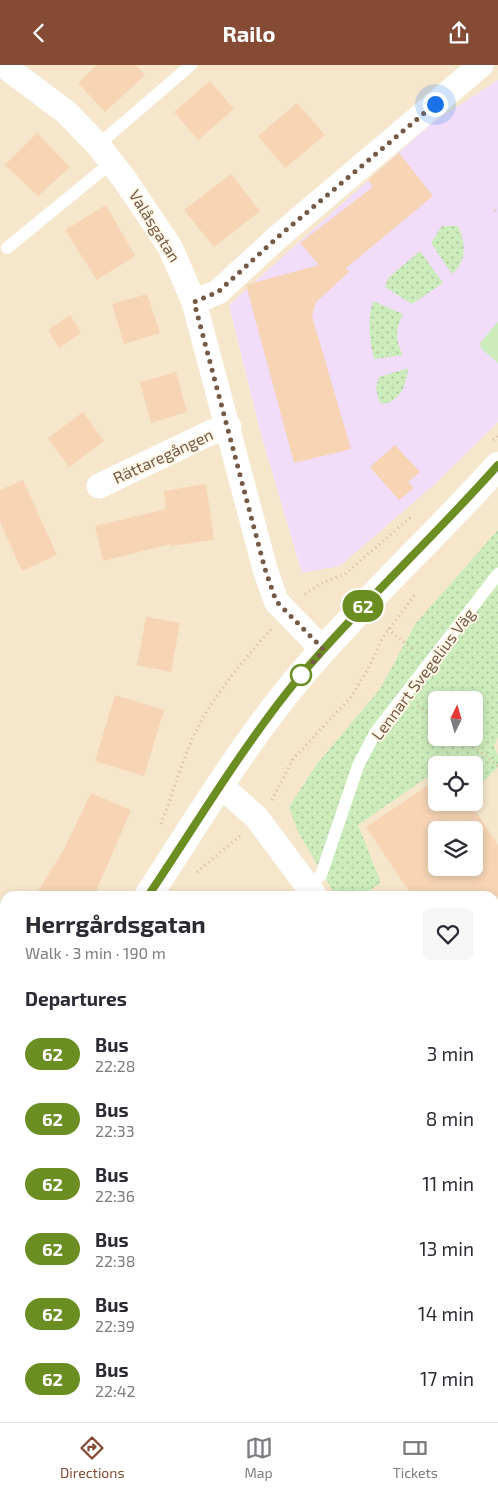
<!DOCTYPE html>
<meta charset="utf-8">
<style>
:root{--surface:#fff;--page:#f7f7f7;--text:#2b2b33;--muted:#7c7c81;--line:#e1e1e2;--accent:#854b35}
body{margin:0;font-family:"Exo 2",sans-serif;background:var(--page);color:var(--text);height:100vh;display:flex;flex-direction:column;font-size:19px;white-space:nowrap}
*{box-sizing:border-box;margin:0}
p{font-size:16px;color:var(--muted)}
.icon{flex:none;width:28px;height:28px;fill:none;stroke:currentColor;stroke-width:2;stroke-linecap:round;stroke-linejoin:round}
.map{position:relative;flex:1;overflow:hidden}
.sheet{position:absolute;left:0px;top:826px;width:499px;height:531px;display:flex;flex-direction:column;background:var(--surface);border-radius:15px 15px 0 0;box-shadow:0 2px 8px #0003}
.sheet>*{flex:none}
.badge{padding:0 10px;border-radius:16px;font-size:18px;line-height:32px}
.needle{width:32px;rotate:5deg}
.controls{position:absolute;left:428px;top:626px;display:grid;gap:10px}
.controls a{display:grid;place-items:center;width:55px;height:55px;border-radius:8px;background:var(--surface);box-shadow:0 2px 8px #0003;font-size:25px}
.you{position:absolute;width:25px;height:25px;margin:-12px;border:4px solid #fff;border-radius:50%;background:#1a73e8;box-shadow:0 0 0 8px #1a73e833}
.map>.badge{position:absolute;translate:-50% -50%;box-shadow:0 0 0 2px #fff}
h2{padding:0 25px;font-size:19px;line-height:45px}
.round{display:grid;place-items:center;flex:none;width:52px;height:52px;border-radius:8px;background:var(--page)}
.overview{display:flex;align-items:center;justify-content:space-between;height:85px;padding:0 25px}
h1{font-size:24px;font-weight:700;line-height:38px}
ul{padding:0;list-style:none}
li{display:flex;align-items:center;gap:15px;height:65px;padding:0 25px}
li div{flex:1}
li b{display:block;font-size:19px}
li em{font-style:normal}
li .badge{min-width:55px;font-weight:700;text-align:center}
header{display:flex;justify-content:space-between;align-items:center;height:65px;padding:0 25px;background:var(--accent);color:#fff;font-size:22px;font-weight:700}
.menu{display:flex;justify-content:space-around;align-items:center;height:70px;border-top:1px solid var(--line);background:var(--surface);font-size:14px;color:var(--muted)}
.menu a{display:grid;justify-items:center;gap:2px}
.menu .on{color:var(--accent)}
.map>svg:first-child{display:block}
.residential{fill:#f6e7cc;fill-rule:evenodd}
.education{fill:#f1dcfa}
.grass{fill:url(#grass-dots);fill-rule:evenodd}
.park{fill:#ccecbc}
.building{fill:#f6d4b4;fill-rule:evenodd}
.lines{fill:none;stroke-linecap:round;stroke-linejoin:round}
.path{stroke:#dab797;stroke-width:3;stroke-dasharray:1 4;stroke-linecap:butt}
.lane{stroke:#fff;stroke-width:12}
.street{stroke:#fff;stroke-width:25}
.secondary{stroke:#fff;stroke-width:28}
.line-casing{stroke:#fff;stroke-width:11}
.line{stroke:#6b8e23;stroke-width:8}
.walk{stroke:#765a45;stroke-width:5;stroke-dasharray:0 9}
.stop-dot{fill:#fff;stroke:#6b8e23;stroke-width:2.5}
.labels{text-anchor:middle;stroke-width:4;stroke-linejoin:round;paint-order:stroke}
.street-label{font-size:16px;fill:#765a45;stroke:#fff7e7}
</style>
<header><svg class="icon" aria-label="back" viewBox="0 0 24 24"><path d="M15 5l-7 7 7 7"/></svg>Railo<svg class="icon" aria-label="share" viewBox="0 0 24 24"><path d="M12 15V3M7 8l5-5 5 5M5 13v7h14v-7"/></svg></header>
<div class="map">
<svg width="498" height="1357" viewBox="0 0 498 1357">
<defs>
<pattern id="grass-dots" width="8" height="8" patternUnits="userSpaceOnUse" patternTransform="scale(1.25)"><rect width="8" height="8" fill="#ccecbc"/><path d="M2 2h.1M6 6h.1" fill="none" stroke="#aac29b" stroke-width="1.8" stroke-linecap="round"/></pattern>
</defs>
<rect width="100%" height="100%" fill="#fef4de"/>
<!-- residential -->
<path class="residential" d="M0,0h498v15l-66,43 -203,183 31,125 42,142 135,-91 61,-60v1000h-498v-298l4,-5 -4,-2zM436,635h38v37h-38zM436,700h38v38h-38zM436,765h38v37h-38zM5,831h489v521h-489z"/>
<!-- education -->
<path class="education" d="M498,15v342l-61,60 -97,84 -38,7 -42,-142 -31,-126 203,-182z"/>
<!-- grass -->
<path class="grass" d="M442,161h16c8,17 9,35 -6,48l-21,-31z
M420,186l23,32 -31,21 -27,-17 3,-9z
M373,236l30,13c-8,15 -8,27 0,41l-29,4c-5,-21 -7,-37 -1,-58z
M408,303c-2,17 -6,32 -25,36l-4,-2 -3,-15 3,-10z
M498,465v207l-4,9 4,10v11l-16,16 -8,-10v-8h-6l-8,-10 -15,10h-9v6l-78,54 23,58 -20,13h-25l-39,-66 -8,-23 28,-43 63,-75 36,-66zM436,635h38v37h-38z
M0,918l5,3v47l-5,6z"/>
<!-- park -->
<path class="park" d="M498,257v41l-17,-15 -1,-5z"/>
<!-- building -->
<path class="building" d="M97,0h39l9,10 -40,37 -27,-29z
M210,16l24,28 -36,31 -24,-28z
M297,38l28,32 -40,33 -27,-32z
M37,68l33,34 -32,29 -33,-31z
M399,88l34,43 -87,72 3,4 -33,30 -4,14 39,133 -57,14 -48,-178 73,-20 -19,-22 73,-56 -5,-7z
M231,109l29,37 -46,36 -30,-37z
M106,140l29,51 -38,24 -32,-50z
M147,229l13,39 -36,11 -12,-40z
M70,250l11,18 -22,15 -11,-18z
M176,307l11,40 -36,11 -11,-41z
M83,347l21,29 -35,26 -21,-29z
M395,380l25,27 -12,10 6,6 -15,12 -29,-33z
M23,415l34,75 -35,16 -22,-49v-32z
M206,419l8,56 -44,6v-2l-67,17 -8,-35 71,-17 -2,-18z
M146,552l34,6 -9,49 -34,-7z
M115,630l49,15 -20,66 -49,-15z
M436,715v23h34l28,42v51h-86l-46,-69zM436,765h38v37h-38z
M474,719l7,11 -7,5z
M91,728l40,17 -37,86h-59l28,-45z"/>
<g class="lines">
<!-- path -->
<path class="path" d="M495,145l3,4
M493,375l5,-5
M305,529l19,-12 21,-8 67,-58
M388,564l27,22
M418,641l18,12
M462,672l36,29
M272,735l21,-41 58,-62 17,-28 14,-30 34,-46
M161,759c12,-31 21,-64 35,-93 19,-38 47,-70 75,-102
M197,807l43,-36
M494,925l4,7
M0,1005l5,-7"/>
<!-- lane -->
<path class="lane" d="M98,80l93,-80
M7,183l105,-86
M308,821l13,-11 37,-109 17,-33 123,-159"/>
<!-- street -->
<path class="street" d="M3,0l63,47 32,33 27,35 45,67 24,55 71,267 11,32 47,49
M194,237l24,-10 61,-56 202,-171
M99,421l113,-54 17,-5
M220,720l37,33 58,78
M494,967l4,-4
M494,1108l4,7
M0,1232l5,-2
M255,1352l2,5"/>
<!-- secondary -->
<path class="secondary" d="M148,831c49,-75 95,-152 153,-221 62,-73 133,-138 197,-209
M0,1040l5,-7"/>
</g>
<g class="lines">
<!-- line casing -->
<g class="line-casing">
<path id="line" d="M148,831c50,-74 95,-151 153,-221 62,-73 133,-138 197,-210"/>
</g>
<!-- line -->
<use href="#line" class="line"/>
<!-- walk -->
<path class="walk" d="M301,610l23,-25 -48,-49 -11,-32 -71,-267 24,-10 61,-56 156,-132"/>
</g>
<!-- markers -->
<circle class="stop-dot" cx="301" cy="610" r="10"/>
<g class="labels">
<!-- street labels -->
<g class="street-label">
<text transform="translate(155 161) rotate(58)" y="6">Valåsgatan</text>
<text transform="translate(163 391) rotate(-25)" y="6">Rättaregången</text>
<text transform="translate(423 609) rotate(-53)" y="6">Lennart Svegelius Väg</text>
</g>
</g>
</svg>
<div class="controls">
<a><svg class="needle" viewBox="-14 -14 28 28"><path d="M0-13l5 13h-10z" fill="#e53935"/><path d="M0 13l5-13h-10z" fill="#7c7c81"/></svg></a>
<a><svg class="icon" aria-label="locate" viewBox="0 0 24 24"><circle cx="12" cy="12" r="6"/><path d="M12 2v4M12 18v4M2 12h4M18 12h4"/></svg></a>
<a><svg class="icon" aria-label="layers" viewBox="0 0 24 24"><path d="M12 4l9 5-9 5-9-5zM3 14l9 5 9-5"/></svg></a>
</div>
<div class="you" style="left:435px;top:39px"></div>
<b class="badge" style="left:363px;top:541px;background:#6b8e23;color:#fff">62</b>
<section class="sheet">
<div class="overview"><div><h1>Herrgårdsgatan</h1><p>Walk · 3 min · 190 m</p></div><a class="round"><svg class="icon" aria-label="heart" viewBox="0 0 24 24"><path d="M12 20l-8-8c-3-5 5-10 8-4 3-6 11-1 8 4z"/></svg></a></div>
<h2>Departures</h2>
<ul>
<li><span class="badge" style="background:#6b8e23;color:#fff">62</span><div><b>Bus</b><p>22:28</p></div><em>3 min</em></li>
<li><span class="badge" style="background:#6b8e23;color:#fff">62</span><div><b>Bus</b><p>22:33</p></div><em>8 min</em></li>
<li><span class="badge" style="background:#6b8e23;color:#fff">62</span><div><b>Bus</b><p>22:36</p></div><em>11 min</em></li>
<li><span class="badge" style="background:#6b8e23;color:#fff">62</span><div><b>Bus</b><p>22:38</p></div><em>13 min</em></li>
<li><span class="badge" style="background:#6b8e23;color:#fff">62</span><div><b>Bus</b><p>22:39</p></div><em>14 min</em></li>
<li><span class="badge" style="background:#6b8e23;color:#fff">62</span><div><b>Bus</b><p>22:42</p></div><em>17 min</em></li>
</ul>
</section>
</div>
<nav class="menu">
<a class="on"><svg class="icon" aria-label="directions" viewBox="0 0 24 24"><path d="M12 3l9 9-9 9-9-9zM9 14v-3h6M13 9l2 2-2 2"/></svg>Directions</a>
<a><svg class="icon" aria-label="map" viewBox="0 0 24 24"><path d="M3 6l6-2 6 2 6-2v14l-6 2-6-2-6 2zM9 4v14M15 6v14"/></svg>Map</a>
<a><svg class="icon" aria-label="tickets" viewBox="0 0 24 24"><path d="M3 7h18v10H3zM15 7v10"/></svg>Tickets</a>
</nav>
